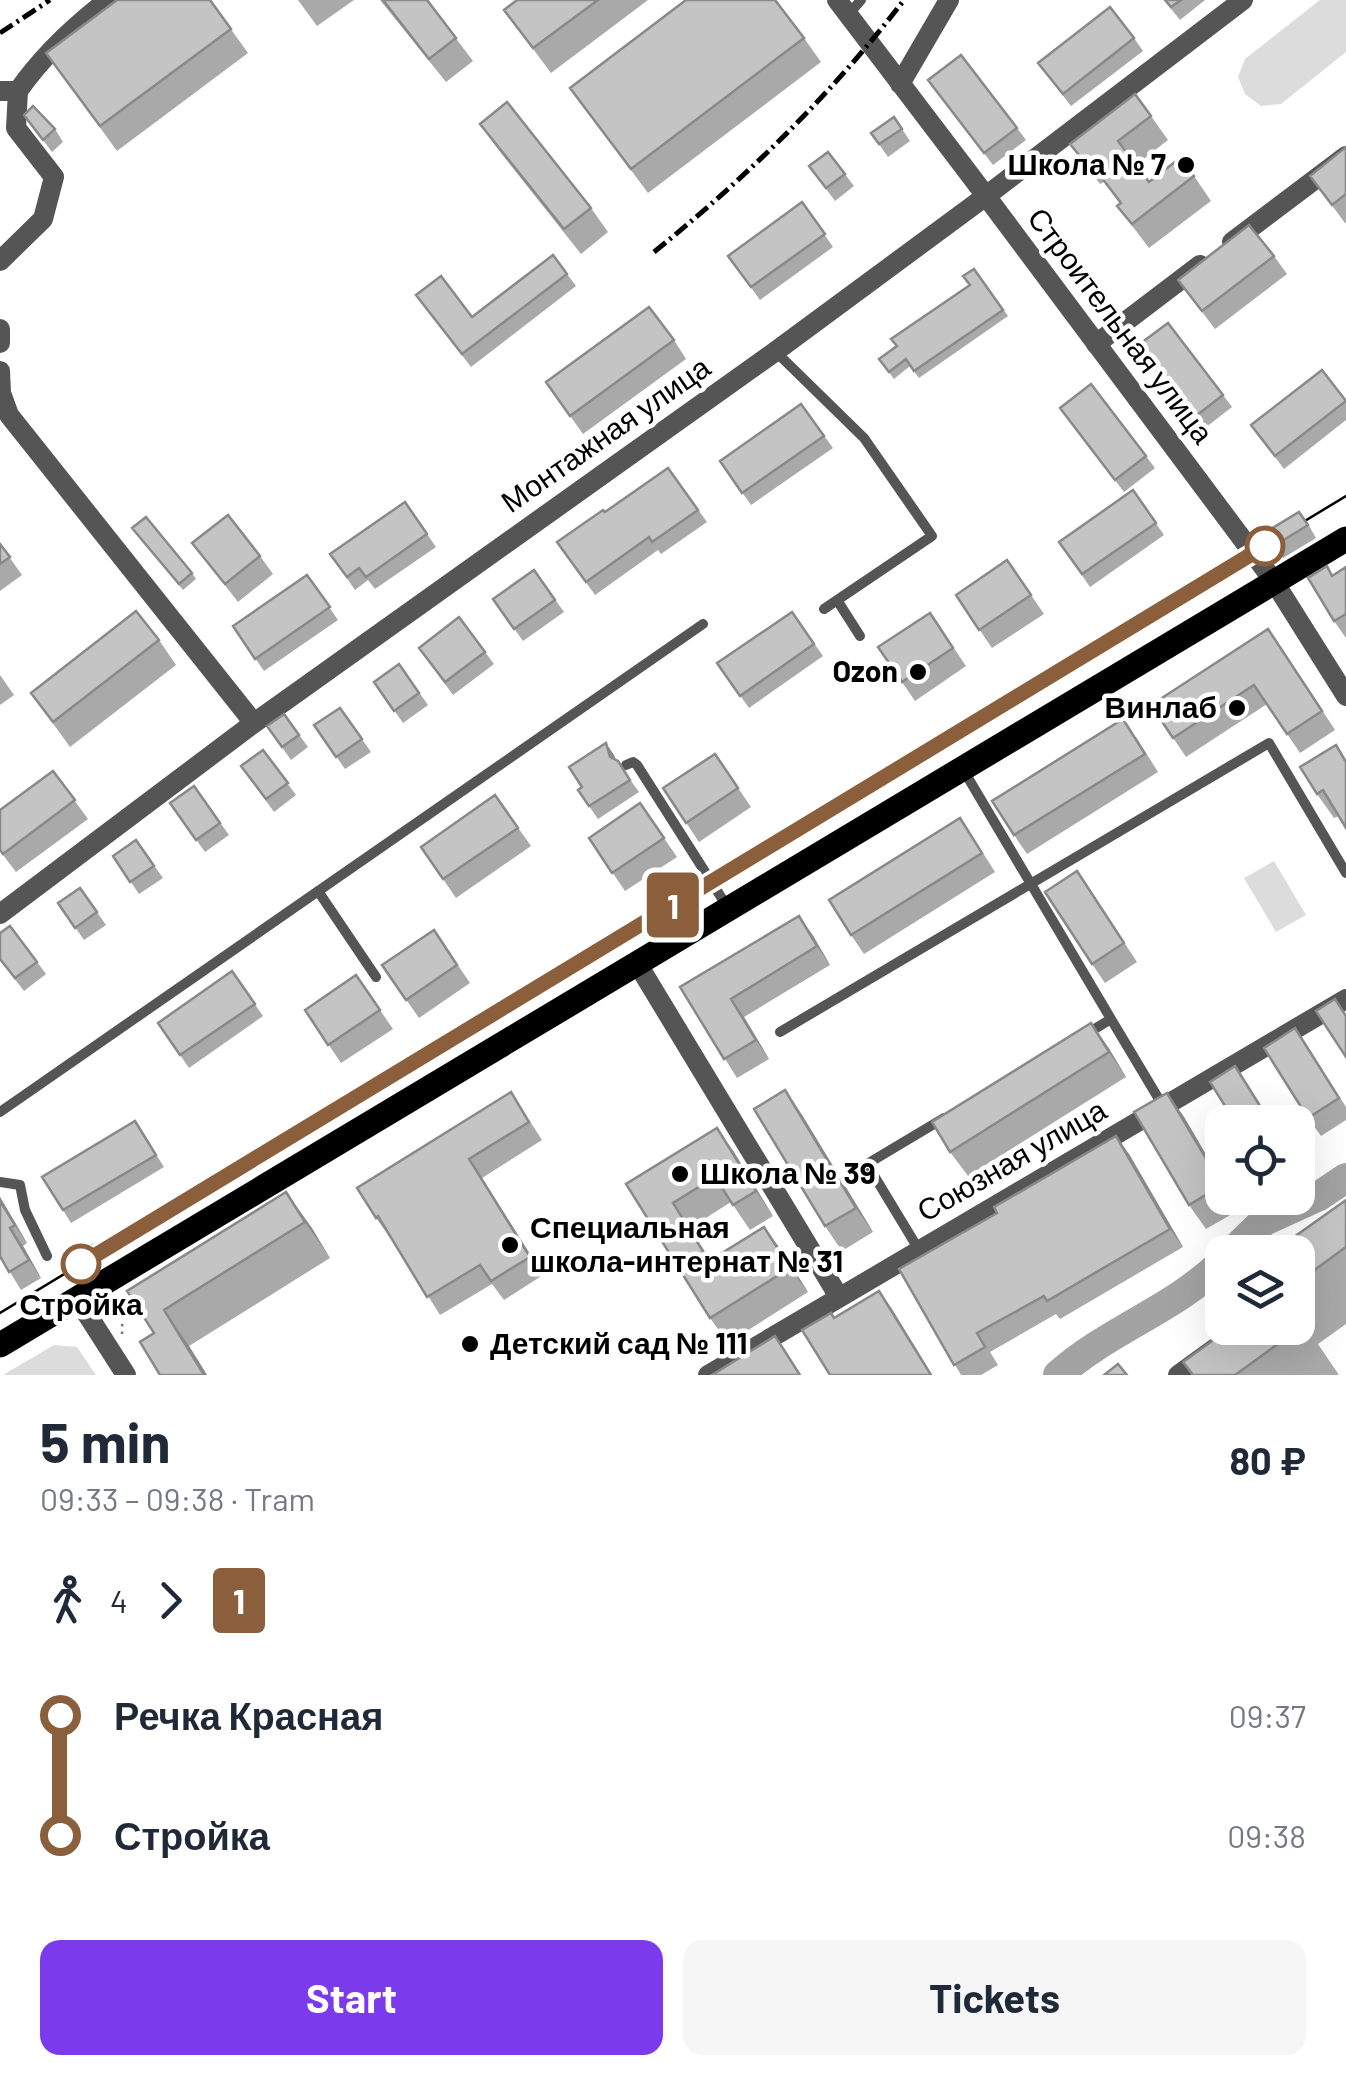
<!DOCTYPE html>
<meta charset="utf-8">
<style>
:root{--surface:#fff;--page:#f6f6f7;--text:#1f2937;--muted:#747a83;--accent:#7c3aed}
body{margin:0;font-family:Barlow,sans-serif;background:var(--page);color:var(--text);height:100vh;display:flex;flex-direction:column;font-size:38px;white-space:nowrap}
*{box-sizing:border-box;margin:0}
p{font-size:32px;color:var(--muted)}
.icon{flex:none;width:55px;height:55px;fill:none;stroke:currentColor;stroke-width:2;stroke-linecap:round;stroke-linejoin:round}
.map{position:relative;height:1375px;overflow:hidden}
.details{display:flex;flex-direction:column;background:var(--surface);flex:1}
.details>*{flex:none}
.badge{padding:0 20px;border-radius:8px;font-size:35px;line-height:65px}
.tools{position:absolute;left:1205px;top:1105px;display:grid;gap:20px}
.tools a{display:grid;place-items:center;width:110px;height:110px;border-radius:20px;background:var(--surface);box-shadow:0 10px 40px #0002;font-size:50px}
.map>.badge{position:absolute;translate:-50% -50%;box-shadow:0 0 0 5px #fff}
.legs{display:flex;align-items:center;gap:15px;height:110px;padding:0 40px;font-size:32px}
.legs p{margin-inline-start:auto}
.head{display:flex;align-items:center;justify-content:space-between;height:170px;padding:0 40px}
h1{font-size:55px;font-weight:700;line-height:75px}
.cta{display:flex;gap:20px;margin-top:auto;padding:20px 40px}
.cta a{flex:1;height:115px;border-radius:20px;background:var(--accent);color:#fff;font-size:40px;font-weight:700;line-height:115px;text-align:center}
.cta a+a{background:var(--page);color:var(--text)}
ul{padding:0 40px;list-style:none}
li{display:flex;align-items:center;gap:35px;height:120px;font-size:38px}
li i{display:grid;place-items:center;width:15px;height:100%;margin:0 12px;background:currentColor}
li i::after{content:'';width:25px;height:25px;margin:-12px;border:8px solid;border-radius:50%;background:var(--surface)}
li p{margin-inline-start:auto}
li:first-child i{background:linear-gradient(#0000 50%,currentColor 0)}
li:last-child i{background:linear-gradient(currentColor 50%,#0000 0)}
.map>svg:first-child{display:block}
.green{fill:#dcdcdc}
.lines{fill:none;stroke-linecap:round;stroke-linejoin:round}
.river{stroke:#a3a3a3;stroke-width:30}
.path{stroke:#777;stroke-width:2.5;stroke-dasharray:2.5 5;stroke-linecap:butt}
.service{stroke:#555;stroke-width:10}
.minor{stroke:#555;stroke-width:20}
.tertiary{stroke:#555;stroke-width:20}
.primary{stroke:#000;stroke-width:25}
.tram{stroke:#000;stroke-width:2.5}
.rail{stroke:#000;stroke-width:5;stroke-dasharray:15 5 2.5 5;stroke-linecap:butt}
.wall{fill:#a9a9a9}
.shaded-wall{fill:#898989}
.building{fill:#c4c4c4;stroke:#898989;stroke-width:2.5}
.line-1-casing{stroke:#fff;stroke-width:22}
.line-1{stroke:#8b5e3c;stroke-width:15}
.poi-dot{fill:#000;stroke:#fff;stroke-width:4}
.stop-1-dot{fill:#fff;stroke:#8b5e3c;stroke-width:5}
.labels{text-anchor:middle;stroke-width:9;stroke-linejoin:round;paint-order:stroke}
.poi-label{font-size:30px;font-weight:bold;fill:#000;stroke:#fff;text-anchor:end}
.street-label{font-size:30px;fill:#000;stroke:#fff}
.stop-label{font-size:30px;font-weight:bold;fill:#000;stroke:#fff}
</style>
<div class="map">
<svg width="1346" height="1375" viewBox="0 0 1346 1375">
<rect width="100%" height="100%" fill="#fff"/>
<!-- green -->
<path class="green" d="M1320,0h26v52l-65,52 -20,2 -16,-12 -7,-17 7,-18z
M1274,861l32,54 -30,17 -32,-54z
M54,1345l23,2 19,28h-93z"/>
<g class="lines">
<!-- river -->
<path class="river" d="M1232,1252l32,-31 55,-25 27,-18
M1058,1375c50,-45 117,-66 164,-113"/>
<!-- path -->
<path class="path" d="M92,1244l10,16
M122,1334l1,-37"/>
<!-- service -->
<path class="service" d="M849,14l12,-14
M776,352l88,86 68,98 -108,73
M837,600l23,36
M626,765l7,-3 4,3 91,143
M964,771l147,248
M318,891l58,86
M780,1032l489,-289 77,130
M1083,1036l28,-17 52,87
M0,1112l703,-488
M0,1182l20,3 5,25 22,46
M919,1250l-52,-86 77,-46"/>
<!-- minor -->
<path class="minor" d="M837,0l149,196 257,-196
M900,84l49,-84
M0,91h18c25,-36 55,-64 90,-91
M1232,242l114,-86
M0,261l43,-42 11,-42 -38,-49 2,-37
M0,329v14
M1096,344l104,-79
M0,371l1,22 8,22 245,308
M637,963l202,334
M708,1375l638,-376
M1178,1375l65,-47"/>
<!-- tertiary -->
<path class="tertiary" d="M0,914l254,-191 522,-372 210,-155 287,384 73,116
M78,1300l48,75"/>
<!-- primary -->
<path class="primary" d="M0,1345l1346,-806"/>
<!-- tram -->
<path class="tram" d="M0,1313l1346,-817"/>
<!-- rail -->
<path class="rail" d="M0,33l50,-33
M654,252c93,-75 177,-157 250,-252"/>
</g>
<!-- wall -->
<path class="wall" d="M210,0l38,53 -131,98 -71,-98z
M298,0h56l-37,26z
M380,0h47l46,61 -27,21z
M517,0h131l-97,73 -47,-63z
M1164,0h41l-25,20z
M804,38l17,24 -173,131 -78,-105z
M1134,38l9,13 -72,55 -24,-31z
M937,92l80,36 9,12 -33,25z
M1151,116l17,24 -32,25 13,17 45,-6 17,25 -62,47 -32,-42 3,-3 -16,-21 -4,2 -30,-40z
M894,117l16,24 -22,16 -17,-24z
M480,124l111,84 17,24 -27,22 -84,-106z
M33,127l22,2 8,13 -11,10z
M1346,147v76h-1l-35,-47z
M828,152l26,34 -19,15 -26,-35z
M802,202l31,45 -73,53 -32,-44z
M553,255l23,31 -105,81 -46,-60 47,10z
M1274,256l13,18 -72,55 -37,-49z
M974,269l34,47 -89,62 -9,-12 -16,13 -15,-20 90,-74z
M674,340l12,19 -103,75 -37,-52z
M1146,359l77,36 9,12 -31,24z
M1346,400v20l-62,49 -33,-44z
M801,404l32,44 -82,57 -31,-44z
M1069,420l77,36 9,12 -31,24z
M668,468l39,54 -46,32 -3,-4 -63,45 -38,-53 48,-30z
M1133,490l31,45 -74,52 -31,-45z
M405,502l31,45 -61,42 -7,-9 -13,10 -25,-36z
M1308,524l8,14 -33,20 -17,-26z
M137,534l55,39 4,6 -13,11z
M192,543l68,13 13,18 -35,28z
M0,544l22,31 -22,16z
M1007,560l37,54 -52,34 -36,-53z
M1346,567v71l-12,-17 -1,-46z
M534,570l30,42 -41,29 -30,-42z
M307,575l31,45 -74,51 -31,-45z
M792,612l31,44 -74,52 -32,-45z
M930,613l36,53 -51,35 -37,-54z
M459,617l35,47 -41,31 -34,-47z
M159,640l17,25 -106,82 -39,-54z
M1281,647l54,83 -35,23 -33,-49 -81,53 -35,-52z
M399,664l29,41 -25,18 -29,-41z
M0,675l14,20 -14,10z
M340,708l31,44 -26,17 -31,-44z
M284,714l24,33 -17,13 -24,-34z
M1136,737l22,35 -131,82 -13,-19z
M1336,745l3,71 -5,2 -17,-24z
M263,750l33,45 -22,17 -33,-46z
M715,754l36,53 -52,35 -36,-54z
M614,755l2,5 23,32 -41,27 -20,-29z
M53,771l35,48 -72,53 -16,-21z
M194,786l35,49 -24,17 -35,-49z
M495,795l36,51 -75,52 -35,-51z
M640,803l37,54 -52,34 -36,-53z
M973,837l22,35 -131,82 -13,-19z
M136,840l27,38 -24,16 -26,-38z
M1077,871l60,91 -32,21 -13,-19z
M80,888l26,37 -22,15 -26,-37z
M10,926l36,48 -22,17 -24,-31z
M434,930l36,53 -51,35 -37,-53z
M812,934l18,31 -86,52 25,42 -32,19 -57,-91z
M232,971l31,45 -74,52 -31,-45z
M356,975l37,54 -52,34 -36,-53z
M1108,1047l18,30 -158,99 -18,-24z
M1308,1047l38,60v13l-25,16 -13,-18z
M785,1090l17,25 71,117 -31,19 -17,-25z
M511,1092l31,48 -60,38 61,97 -39,25 -12,-16 -52,31 -50,-80 -1,1 -13,-18z
M1167,1093l17,24 38,65v16h10l7,12 -33,19 -17,-24z
M135,1121l29,46 -93,56 -8,-13z
M717,1128l56,88 -23,14 -19,-28 -41,26 21,33 71,-10 26,41 -80,51 -18,-25 -84,-134z
M1129,1154l54,93 -123,72 -4,-5 -66,38 8,13 -17,10h-20l-62,-106z
M286,1192l44,66 -141,88 18,29h-47l-6,-42 -27,-42z
M0,1197l27,46 -4,3 18,32 -20,12 -19,-31 -2,1z
M1346,1200v124l-28,20 -11,-16 32,47h-147l106,-59v-64z"/>
<!-- shaded-wall -->
<path class="shaded-wall" d="M606,743l8,12 4,14 -8,-12z
M799,916l13,18 18,31 -13,-19z
M731,999l13,18 25,42 -13,-19z
M1091,1023l17,24 18,30 -17,-25z
M1235,1066l13,19 23,37h-1z
M785,1090l17,25 71,117 -17,-24z
M1167,1093l17,24 38,65v4z
M717,1128l17,24 39,64 -17,-25z
M1116,1136l13,18 54,93 -13,-18z
M469,1159l13,19 61,97 -13,-18z
M286,1192l26,36 18,30 -25,-36z
M0,1197l27,46 -12,-18 -15,-24z
M764,1227l18,24 26,41 -18,-24z
M10,1228l13,18 18,32 -12,-18z
M879,1291l13,18 40,66h-1z
M164,1310l25,36 18,29h-3z"/>
<!-- building -->
<path class="building" d="M117,0h93l21,29 -131,97 -54,-73z
M383,0h44l29,38 -27,21z
M517,0h81l-65,48 -29,-38z
M686,0h89l29,38 -173,131 -61,-81z
M1165,0h16l-10,7z
M1110,7l24,31 -71,56 -25,-31z
M961,55l56,73 -33,25 -56,-73z
M1135,94l16,22 -33,25 31,41 31,-24 14,18 -62,48 -15,-18 4,-3 -35,-46 -3,3 -13,-16z
M507,102l84,106 -27,21 -84,-105z
M33,106l22,23 -12,11 -19,-25z
M894,117l8,12 -23,15 -8,-11z
M1346,147v47l-14,11 -22,-29z
M828,152l17,22 -19,14 -17,-22z
M802,202l23,32 -74,53 -23,-31z
M1249,225l25,31 -72,55 -24,-31z
M553,255l14,19 -105,80 -46,-59 25,-19 31,41z
M974,269l29,41 -89,61 -8,-12 -17,13 -10,-13 18,-13 -6,-7 79,-54 -7,-9z
M649,307l25,33 -104,76 -24,-34z
M1168,323l55,72 -31,24 -55,-73z
M1322,370l24,31 -71,55 -24,-31z
M1091,384l55,72 -31,24 -55,-72z
M801,404l23,32 -82,57 -22,-32z
M668,468l30,42 -46,32 -3,-5 -63,45 -29,-40 46,-32 2,2z
M1133,490l23,33 -74,51 -23,-32z
M405,502l22,32 -61,43 -7,-9 -12,9 -17,-23z
M1299,512l9,13 -34,21 -8,-14z
M228,515l32,41 -35,28 -33,-41z
M146,517l46,56 -13,11 -47,-56z
M0,544l10,13 -10,7z
M1007,560l24,35 -52,35 -23,-35z
M1327,566l5,10 14,-9v47l-12,7 -26,-43z
M534,570l21,30 -41,29 -21,-30z
M307,575l23,32 -75,52 -22,-33z
M136,611l23,29 -106,82 -22,-29z
M792,612l22,32 -74,52 -23,-33z
M930,613l23,35 -51,34 -24,-35z
M459,617l26,35 -40,30 -26,-34z
M1268,629l54,82 -35,23 -33,-49 -81,53 -22,-33z
M399,664l20,29 -25,18 -20,-29z
M340,708l22,31 -26,18 -22,-32z
M284,714l15,21 -17,12 -15,-21z
M1123,719l22,35 -131,81 -22,-34z
M606,743l4,14 8,4 12,19 -41,26 -11,-16 4,-3 -13,-20z
M1336,745l10,17v66l-23,-38 -6,4 -17,-27z
M263,750l25,33 -22,16 -25,-33z
M715,754l23,34 -52,35 -23,-35z
M53,771l22,29 -72,54 -3,-4v-40z
M194,786l26,37 -24,17 -26,-37z
M495,795l23,33 -75,51 -22,-32z
M640,803l24,35 -52,35 -23,-35z
M960,818l22,35 -131,82 -22,-35z
M136,840l18,26 -24,16 -17,-26z
M1077,871l47,72 -32,21 -47,-72z
M80,888l17,24 -22,16 -17,-25z
M799,916l18,30 -86,53 25,41 -32,19 -44,-72z
M10,926l27,36 -22,16 -15,-19v-26z
M434,930l23,35 -51,35 -24,-35z
M232,971l23,33 -75,51 -22,-32z
M356,975l24,35 -52,35 -23,-35z
M1335,999l11,17v41l-30,-46z
M1091,1023l18,29 -159,100 -18,-30z
M1295,1028l44,70 -31,20 -44,-70z
M1235,1066l35,56h-35l-25,-40z
M785,1090l71,118 -31,18 -71,-117z
M511,1092l18,30 -60,37 61,98 -39,24 -11,-16 -53,32 -49,-81 -2,2 -19,-30z
M1167,1093l55,92 -33,20 -55,-93z
M135,1121l21,34 -93,55 -21,-33z
M717,1128l39,63 -23,14 -18,-28 -42,26 36,58 55,-34 26,41 -80,50 -84,-134z
M1116,1136l54,93 -123,72 -3,-5 -67,37 8,14 -31,18 -55,-96 98,-56 -3,-6z
M286,1192l19,30 -141,88 40,65h-44l-20,-33 14,-9 -27,-42z
M1346,1200v47l-48,35v-30h-25z
M0,1201l15,24 -5,3 19,32 -20,12 -9,-16z
M879,1291l52,84h-101l-28,-45 29,-17 3,5z
M1298,1316l6,9 -69,50h-42l-10,-13 47,-34h68z
M775,1336l25,39h-88z
M1118,1364l9,11h-23z"/>
<g class="lines">
<!-- line-1 casing -->
<g class="line-1-casing">
<path id="line-1" d="M81,1264l1184,-718"/>
</g>
<!-- line-1 -->
<use href="#line-1" class="line-1"/>
</g>
<!-- markers -->
<g class="poi-dot">
<circle cx="1186" cy="165" r="10"/>
<circle cx="918" cy="672" r="10"/>
<circle cx="1237" cy="708" r="10"/>
<circle cx="680" cy="1174" r="10"/>
<circle cx="510" cy="1245" r="10"/>
<circle cx="470" cy="1344" r="10"/>
</g>
<g class="stop-1-dot">
<circle cx="1265" cy="546" r="18"/>
<circle cx="81" cy="1264" r="18"/>
</g>
<g class="labels">
<!-- poi labels -->
<g class="poi-label">
<text x="1166" y="175">Школа № 7</text>
<text x="898" y="682">Ozon</text>
<text x="1217" y="718">Винлаб</text>
<text x="700" y="1184" text-anchor="start">Школа № 39</text>
<text x="530" y="1238" text-anchor="start">Специальная<tspan x="530" dy="34">школа-интернат № 31</tspan></text>
<text x="490" y="1354" text-anchor="start">Детский сад № 111</text>
</g>
<!-- street labels -->
<g class="street-label">
<text transform="translate(1120 326) rotate(53)" y="10">Строительная улица</text>
<text transform="translate(606 435) rotate(-35)" y="10">Монтажная улица</text>
<text transform="translate(1012 1161) rotate(-30)" y="10">Союзная улица</text>
</g>
<!-- stop labels -->
<g class="stop-label">
<text x="81" y="1315">Стройка</text>
</g>
</g>
</svg>
<div class="tools">
<a><svg class="icon" aria-label="locate" viewBox="0 0 24 24"><circle cx="12" cy="12" r="6"/><path d="M12 2v4M12 18v4M2 12h4M18 12h4"/></svg></a>
<a><svg class="icon" aria-label="layers" viewBox="0 0 24 24"><path d="M12 4l9 5-9 5-9-5zM3 14l9 5 9-5"/></svg></a>
</div>
<b class="badge" style="left:673px;top:905px;background:#8b5e3c;color:#fff">1</b>
</div>
<section class="details">
<div class="head"><div><h1>5 min</h1><p>09:33 – 09:38 · Tram</p></div><b>80 ₽</b></div>
<div class="legs"><svg class="icon" aria-label="walk" viewBox="0 0 24 24"><circle cx="13" cy="4" r="2"/><path d="M13 8l-2 6 4 7M11 14l-3 7M7 12l3-4h3l4 4"/></svg>4<svg class="icon" aria-label="forward" viewBox="0 0 24 24"><path d="M9 5l7 7-7 7"/></svg><b class="badge" style="background:#8b5e3c;color:#fff">1</b></div>
<ul>
<li><i style="color:#8b5e3c"></i><b>Речка Красная</b><p>09:37</p></li>
<li><i style="color:#8b5e3c"></i><b>Стройка</b><p>09:38</p></li>
</ul>
<div class="cta"><a>Start</a><a>Tickets</a></div>
</section>
